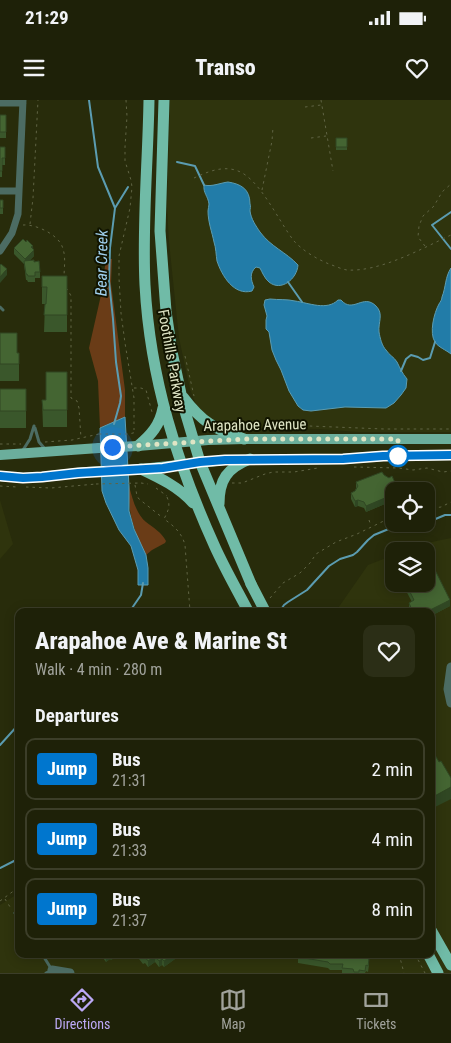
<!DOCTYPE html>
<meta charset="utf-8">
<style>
:root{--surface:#1e2108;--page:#2b2e16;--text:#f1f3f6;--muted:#a1a39c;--line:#3c3e29;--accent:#bca9f5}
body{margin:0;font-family:"Roboto Condensed",sans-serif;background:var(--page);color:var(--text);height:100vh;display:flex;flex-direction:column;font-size:19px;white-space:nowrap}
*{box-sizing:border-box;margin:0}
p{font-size:16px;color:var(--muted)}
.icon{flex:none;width:28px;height:28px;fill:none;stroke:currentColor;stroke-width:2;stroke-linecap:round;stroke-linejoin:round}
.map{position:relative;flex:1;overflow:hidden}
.side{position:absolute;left:15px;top:508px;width:420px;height:350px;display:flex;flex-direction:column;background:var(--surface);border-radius:10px;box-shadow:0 2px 12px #0003,0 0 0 1px var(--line)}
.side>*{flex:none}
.badge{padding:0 10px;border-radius:4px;font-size:18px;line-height:32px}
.tools{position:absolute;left:385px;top:382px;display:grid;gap:10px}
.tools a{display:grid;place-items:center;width:50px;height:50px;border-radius:10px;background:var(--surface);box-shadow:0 2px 12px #0003,0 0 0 1px var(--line);font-size:25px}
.you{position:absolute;width:25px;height:25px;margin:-12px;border:4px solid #fff;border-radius:50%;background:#1a73e8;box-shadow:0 0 0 8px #1a73e833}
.map>.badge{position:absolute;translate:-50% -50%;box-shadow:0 0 0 2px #fff}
h2{padding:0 20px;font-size:19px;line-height:45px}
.round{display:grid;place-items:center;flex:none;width:52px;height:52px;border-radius:10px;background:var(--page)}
.summary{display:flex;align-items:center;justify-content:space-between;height:85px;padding:0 20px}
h1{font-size:24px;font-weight:800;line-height:38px}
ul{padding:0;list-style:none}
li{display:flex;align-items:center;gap:15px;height:62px;margin:0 10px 8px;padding:0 10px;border:2px solid var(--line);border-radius:10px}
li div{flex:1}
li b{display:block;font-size:19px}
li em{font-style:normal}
li .badge{min-width:55px;font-weight:700;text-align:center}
.status{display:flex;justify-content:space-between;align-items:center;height:35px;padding:0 25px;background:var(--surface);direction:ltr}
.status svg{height:14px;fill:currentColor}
header{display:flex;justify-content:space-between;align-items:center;height:65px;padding:0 20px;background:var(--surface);font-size:22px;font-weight:800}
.tab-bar{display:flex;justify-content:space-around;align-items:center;height:70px;border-top:1px solid var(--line);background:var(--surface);font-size:14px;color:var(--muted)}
.tab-bar a{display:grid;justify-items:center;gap:2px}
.tab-bar .selected{color:var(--accent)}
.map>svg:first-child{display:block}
.built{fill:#2f340d}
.green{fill:#6a3c17}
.water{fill:#227ca8;stroke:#5b9cb1}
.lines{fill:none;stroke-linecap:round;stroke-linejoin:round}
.stream{stroke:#5b9cb1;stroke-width:2}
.path{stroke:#606444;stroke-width:1;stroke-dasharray:2.5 4;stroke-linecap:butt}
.service{stroke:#4c6c63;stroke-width:3}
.minor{stroke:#4c6c63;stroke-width:7}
.tertiary{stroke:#4c6c63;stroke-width:9}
.primary{stroke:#6bae9c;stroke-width:10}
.trunk{stroke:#70bba7;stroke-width:11}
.path-bridge{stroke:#606444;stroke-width:1;stroke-dasharray:2.5 4;stroke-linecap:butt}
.primary-bridge{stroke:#6bae9c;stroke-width:10}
.trunk-bridge{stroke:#70bba7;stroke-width:11}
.wall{fill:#3a572b}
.shaded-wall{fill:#304723}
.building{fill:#446532;stroke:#304723}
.line-casing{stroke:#fff;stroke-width:11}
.line{stroke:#0076ce;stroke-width:8}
.walk{stroke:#dfe5c5;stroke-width:5;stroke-dasharray:0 9}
.stop-dot{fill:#fff;stroke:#0076ce;stroke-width:2.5}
.labels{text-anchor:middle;stroke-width:4;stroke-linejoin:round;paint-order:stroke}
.street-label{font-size:15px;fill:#dfe5c5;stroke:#111400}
.water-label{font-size:16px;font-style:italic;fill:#a1d1ef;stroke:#111400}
</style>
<div class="status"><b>21:29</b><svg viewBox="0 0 49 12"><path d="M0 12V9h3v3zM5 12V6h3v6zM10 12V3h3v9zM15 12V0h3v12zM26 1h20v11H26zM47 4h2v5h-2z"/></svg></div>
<header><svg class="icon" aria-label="menu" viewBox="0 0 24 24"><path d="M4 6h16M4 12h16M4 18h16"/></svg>Transo<svg class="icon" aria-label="heart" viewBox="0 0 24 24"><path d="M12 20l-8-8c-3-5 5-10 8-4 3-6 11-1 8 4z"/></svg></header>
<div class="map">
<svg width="451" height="873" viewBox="0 0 451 873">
<rect width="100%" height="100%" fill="#282c0b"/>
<!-- built -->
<path class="built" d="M170,0h281v332h-93l-39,-3 -92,-2 -24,-12 -8,-13 -5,-13 -11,-51 -10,-96 -2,-35z
M0,400l13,44 -13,15z
M451,438v435h-451v-68l19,-12v61h412v-343h-95l32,-46 26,-10v29h32v-33h-23l14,-6z"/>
<!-- green -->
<path class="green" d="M106,159h6l-1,25 14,106v27l-25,11 -2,-47 -9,-33 12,-53z
M129,386c3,11 7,28 17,36 8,6 15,10 20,19l-1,2 -13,7 -6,5c-13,-26 -18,-41 -17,-69z"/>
<!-- water -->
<path class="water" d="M228,82c13,2 22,7 22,22 1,2 0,5 0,7 1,8 6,15 10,21 11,15 26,20 38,33 -1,14 -17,27 -29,17 -4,-3 -7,-10 -9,-14l-4,-1c-7,6 -5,13 -2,20l-2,4c-18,5 -30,-15 -35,-30 -1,-6 -1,-13 -3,-19 -2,-10 -6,-20 -6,-31 0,-2 1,-5 1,-7 -1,-8 -6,-11 -5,-19 8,2 16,-2 24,-3z
M451,168v86c-5,-4 -13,-7 -16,-12 -6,-9 -1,-29 4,-38 1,-2 3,-4 3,-7 4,-10 3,-20 9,-29z
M270,199c9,1 17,0 25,2 14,2 32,10 43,-1h3c12,14 22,-7 35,6 8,8 2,16 3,26 1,6 3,14 7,18 3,5 8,7 11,12 3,6 5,11 10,17l-1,9 -5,7 -7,8 -8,5 -41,-1 -34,4 -8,-1 -5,-4 -9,-15 -8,-21 -5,-10 -4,-10 -3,-18 -3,-3v-9l1,-4 -3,-11 1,-5z
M125,317l4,69v25l5,18 12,26 2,13v17h-10v-15l-7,-24 -12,-16 -13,-27 -4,-12 -2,-63z"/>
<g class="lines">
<!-- stream -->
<path class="stream" d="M89,0l9,67 17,41 -5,40 -1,33 4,38 3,43 5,34 -1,7 -6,21
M177,62l18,4 9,19
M115,108l13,-21
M451,112l-19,13 19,24
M288,182l14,20
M401,271l5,-12 5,-4 7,2 5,3 7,-2 5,-16
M426,423l19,-8h6
M130,511l11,-16 2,-12
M280,511l4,-6 4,-3 19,-12 22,-24 11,-7 13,-4 4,-3 11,-12 6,-5 22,-9 28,-2
M0,645l19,-21
M0,768l14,-7 5,-4"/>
<!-- path -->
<path class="path" d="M126,0l1,16 -2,31v14l6,19 1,7 -2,21 -11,48v22l2,35 4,30 9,55v32
M321,0l12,71
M305,7l16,-2
M311,38l15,-2
M194,78c13,-6 29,-13 44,-7 22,8 41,51 56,70 9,10 23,18 35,23 6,2 12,5 18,6 33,2 74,-21 104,-35
M262,90l10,-49 1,-14
M30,124l3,-26 5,-98
M23,125c13,-1 37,10 40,24 3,9 1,19 1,29
M425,146l-7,-9 1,-11 4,-10 11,-10 8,-14 9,-8
M66,188l2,2 3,6v102l6,3 2,7 2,30
M185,256l9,40
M134,288h7l5,2 6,22
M232,324l20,-2 57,4 75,3h67
M45,342l27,-2 27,-6
M0,344h21
M354,367l45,1 14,2 14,-2 16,4 8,-1
M141,383l7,1
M232,383h10l23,-9 8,-2h21l24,-4
M135,385l2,11 2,3 24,19
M0,386l17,1
M26,387l25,1 45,-4
M156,388l11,8
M167,397c4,9 1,14 -3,22 10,7 18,14 21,26l5,66
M426,409l15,-2 10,-5
M369,420l2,6
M270,498l13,-15 17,-10 10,-10 6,-9 20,-12 21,-8 37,-18
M5,799l7,11
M0,801l19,-14
M399,854l5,19
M415,854l10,19"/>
<!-- service -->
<path class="service" d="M0,207l3,3
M35,328l4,14 6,7
M23,350l7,-11 4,-13
M15,813l4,5
M42,854l10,16 -6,3"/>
<!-- minor -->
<path class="minor" d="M0,3h23
M0,91h19
M0,151l12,-18 6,-19 5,-114"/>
<!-- tertiary -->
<path class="tertiary" d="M451,567l-3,22 3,14
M52,870l18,3"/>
<!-- primary -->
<path class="primary" d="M138,346l70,-6 36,-1h207
M0,355l99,-7
M141,369l84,-9 118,-1 40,-3 68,-1
M0,376l23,2 19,-1 44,-5 43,-2"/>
<!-- trunk -->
<path class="trunk" d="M149,0c-1,62 -7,124 -4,185 5,94 32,178 70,262 10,22 22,43 33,64
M164,0l-4,131 6,80 6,41 12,56 16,54 51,122
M183,297c19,25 31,32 61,42
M138,346c13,-11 22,-21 25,-38
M141,369c19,9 38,18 52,34
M219,404c0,-24 8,-36 31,-45
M431,830l20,35
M428,854l10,19"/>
<!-- path-bridge -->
<path class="path-bridge" d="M99,334h30l8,-2
M96,384l45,-1"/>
<!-- primary-bridge -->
<path class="primary-bridge" d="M99,348l39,-2
M129,370l12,-1"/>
<!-- trunk-bridge -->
<path class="trunk-bridge" d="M251,484l14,27"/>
</g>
<!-- wall -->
<path class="wall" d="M0,15h6v23h-6z
M336,38h11v12h-11z
M0,47h5v18h-3v12h-2z
M0,100h3v14h-3z
M14,148l19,1 1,7 -5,5 5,1 6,10v6h-5v4h-7l-1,-2h-1l-2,-16 -10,-10z
M42,176h25v56h-23l1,-28h-3z
M0,233l17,20h2v28h-19z
M67,272v55h-24l-1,-27h4z
M0,289h26v39h-26z
M384,375l12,16 -4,1v9l-26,11 -2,-4 -6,-2 -3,1 -4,-8v-6l4,-2 1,-3v-6z
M404,484h22l24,22 -19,10v-5h-21l-1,-2v-6l3,-1 -8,-15z
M100,854h17v2l-6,4 -1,-1 -4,3z
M138,854h37v5l-11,8 -2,-2 -3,2 -4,-5 -7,5 -3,-4 -2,1 -4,-5v-3z
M215,854h20l-1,2 -12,-2 -1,1z
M284,854h85l-1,5 1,6 -1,7 -2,-1 -1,2h-23v-3h-12l-2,-2 -30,-5v-4l-8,-1v-3h-6z"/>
<!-- shaded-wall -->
<path class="shaded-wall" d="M33,146l1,10 -9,9v-6z
M7,169v6l-7,8v-6z
M396,385v6l-4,1 -1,3 1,6 -26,11v-6l24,-14 2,-6z
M358,400v6l-3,1v-6z
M450,500v6l-19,10v-5h-3z
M418,508v3h-6v-1z
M451,687v12l-20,10v-11z
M95,854h5l-5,3z
M109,854h1v5l-4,3v-6z
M111,854h6v2l-6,4z
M172,854h3v5l-11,8v-6z
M155,856v6l-7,5v-6z
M162,859v6l-3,2v-6z"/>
<!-- building -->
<path class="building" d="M0,15h6v17h-6z
M336,38h11v9h-11z
M0,47h5v11h-3v13h-2z
M0,100h3v8h-3z
M23,139l3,3 1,-2 6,6 -2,1 3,3 -9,9 -11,-11z
M34,160v2l5,-1 1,11h-5v4h-7l-1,-2h-1l-2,-13z
M1,164l6,5 -7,8v-12z
M42,176h25v39h-23l1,-11h1l1,-17h-5z
M0,233h17v20h2v11h-19z
M46,272h21v38h-24l-1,-10h4z
M0,289h26v22h-26z
M382,372l2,3 5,3 3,-2 4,9 -4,1 -2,6 2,3 -26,11 -2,-4 -6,-2 -3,1 -4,-8 4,-2 3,-5 -2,-4z
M433,466l17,34 -22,11h-8l-2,-3 -6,2 -3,-7 5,-3 -8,-16h20v-14z
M431,648l8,14 2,-1 10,17v9l-20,11z
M140,854h34l-10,7 -2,-2 -3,2 -4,-5 -7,5 -3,-4 -2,1z
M298,854h70v5h1l-1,7 -2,-1 -1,6 -6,-1v2h-5l-1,-3 -11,-1 1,-4h-13l-2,-2 -30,-5z"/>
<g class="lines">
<!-- line casing -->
<g class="line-casing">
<path id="line" d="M0,376l23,2 19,-1 36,-4 85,-5 37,-6 25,-2 118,-1 40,-3 68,-1"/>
</g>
<!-- line -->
<use href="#line" class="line"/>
<!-- walk -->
<path class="walk" d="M112,347l132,-8h154v17"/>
</g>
<!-- markers -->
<circle class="stop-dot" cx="398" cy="356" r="10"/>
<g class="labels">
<!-- street labels -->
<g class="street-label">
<text transform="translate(172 261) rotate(80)" y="5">Foothills Parkway</text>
<text transform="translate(255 325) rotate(-1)" y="5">Arapahoe Avenue</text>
</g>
<!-- water labels -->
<g class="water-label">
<text transform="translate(101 163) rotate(-89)" y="6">Bear Creek</text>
</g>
</g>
</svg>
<div class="tools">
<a><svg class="icon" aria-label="locate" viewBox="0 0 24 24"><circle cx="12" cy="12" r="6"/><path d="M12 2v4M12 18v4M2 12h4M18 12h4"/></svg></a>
<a><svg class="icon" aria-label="layers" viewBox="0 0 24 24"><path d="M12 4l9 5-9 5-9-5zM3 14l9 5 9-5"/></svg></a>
</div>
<div class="you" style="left:112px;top:347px"></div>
<section class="side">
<div class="summary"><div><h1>Arapahoe Ave &amp; Marine St</h1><p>Walk · 4 min · 280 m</p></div><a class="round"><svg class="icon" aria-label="heart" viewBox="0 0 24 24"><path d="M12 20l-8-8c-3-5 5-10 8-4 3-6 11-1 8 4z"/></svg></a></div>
<h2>Departures</h2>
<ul>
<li><span class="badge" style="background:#0076ce;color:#fff">Jump</span><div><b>Bus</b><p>21:31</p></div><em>2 min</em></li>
<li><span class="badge" style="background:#0076ce;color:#fff">Jump</span><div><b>Bus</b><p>21:33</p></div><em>4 min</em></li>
<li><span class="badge" style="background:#0076ce;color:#fff">Jump</span><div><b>Bus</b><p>21:37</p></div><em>8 min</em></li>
</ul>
</section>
</div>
<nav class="tab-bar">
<a class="selected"><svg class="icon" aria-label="directions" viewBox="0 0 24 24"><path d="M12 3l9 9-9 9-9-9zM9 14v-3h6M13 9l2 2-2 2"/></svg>Directions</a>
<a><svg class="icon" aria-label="map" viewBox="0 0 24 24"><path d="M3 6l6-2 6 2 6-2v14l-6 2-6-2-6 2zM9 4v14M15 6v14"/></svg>Map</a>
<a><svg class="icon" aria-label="tickets" viewBox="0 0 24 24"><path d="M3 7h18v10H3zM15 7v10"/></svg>Tickets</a>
</nav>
